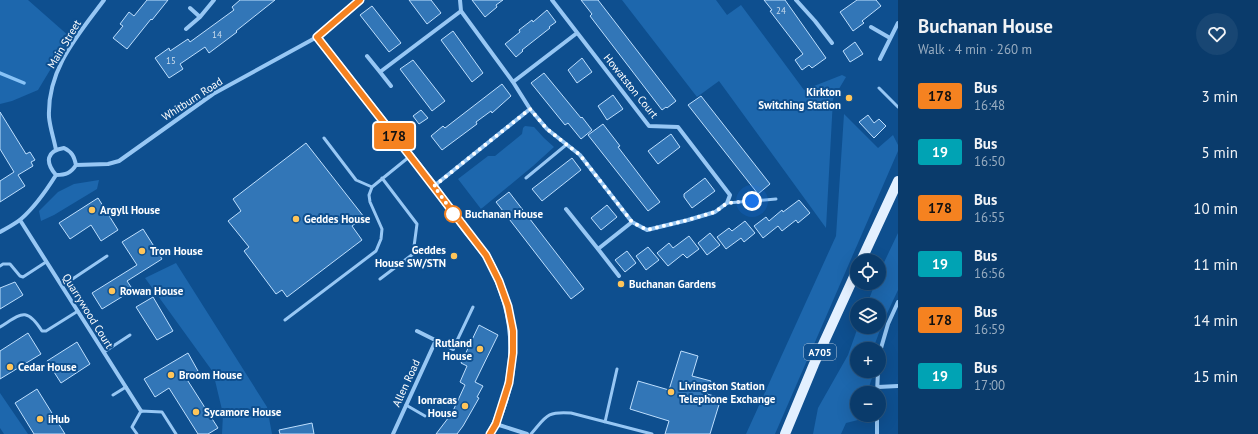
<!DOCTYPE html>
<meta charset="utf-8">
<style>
:root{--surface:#0a3b6b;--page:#184673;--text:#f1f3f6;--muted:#99adc1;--line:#2a557e}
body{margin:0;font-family:"PT Sans",sans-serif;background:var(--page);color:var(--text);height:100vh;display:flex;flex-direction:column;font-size:15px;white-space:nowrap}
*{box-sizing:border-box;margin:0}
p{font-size:13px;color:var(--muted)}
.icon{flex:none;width:22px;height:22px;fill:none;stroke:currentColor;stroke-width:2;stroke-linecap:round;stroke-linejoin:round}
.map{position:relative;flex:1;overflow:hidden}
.drawer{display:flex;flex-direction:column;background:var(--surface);width:360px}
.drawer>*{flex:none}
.badge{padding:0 8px;border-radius:3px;font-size:14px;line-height:26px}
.tools{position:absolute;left:850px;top:254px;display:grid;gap:8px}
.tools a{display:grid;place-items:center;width:36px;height:36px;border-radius:50%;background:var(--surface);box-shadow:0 4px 16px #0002,0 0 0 1px var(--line);font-size:20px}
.you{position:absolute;width:20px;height:20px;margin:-10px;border:3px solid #fff;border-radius:50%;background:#1a73e8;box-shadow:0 0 0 6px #1a73e833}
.map>.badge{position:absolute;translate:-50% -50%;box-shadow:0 0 0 2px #fff}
.round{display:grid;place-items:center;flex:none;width:42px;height:42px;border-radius:21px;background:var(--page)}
.headline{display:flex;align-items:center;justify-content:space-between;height:68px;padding:0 20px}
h1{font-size:19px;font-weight:700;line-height:30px}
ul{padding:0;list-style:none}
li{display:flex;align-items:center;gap:12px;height:56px;padding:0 20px}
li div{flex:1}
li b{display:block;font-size:15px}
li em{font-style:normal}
li .badge{min-width:44px;font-weight:700;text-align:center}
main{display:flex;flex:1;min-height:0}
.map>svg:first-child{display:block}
.green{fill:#1d67ad}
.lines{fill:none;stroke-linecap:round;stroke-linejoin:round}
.stream{stroke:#88c3f7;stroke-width:3.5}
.building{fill:#3276b7;stroke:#bedffe}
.service{stroke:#97c7f4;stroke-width:3}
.minor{stroke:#97c7f4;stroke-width:4}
.secondary{stroke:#c6e1fd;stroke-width:8}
.primary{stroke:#e3f0ff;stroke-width:10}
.line-casing{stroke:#fff;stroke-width:9}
.line{stroke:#f58220;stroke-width:6}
.walk{stroke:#fff;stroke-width:4;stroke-dasharray:0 7.2}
.poi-dot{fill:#ffc559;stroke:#0e4f8f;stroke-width:1.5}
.stop-dot{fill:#fff;stroke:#f58220;stroke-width:2}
.labels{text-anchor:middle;stroke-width:4;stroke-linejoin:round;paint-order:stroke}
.number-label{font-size:9px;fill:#ccdded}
.shield{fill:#0e4f8f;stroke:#b7cadd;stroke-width:1}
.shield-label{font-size:10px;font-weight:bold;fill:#fff}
.street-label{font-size:11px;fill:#fff;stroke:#0e4f8f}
.poi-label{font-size:11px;font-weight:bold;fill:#fff;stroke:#0e4f8f;text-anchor:start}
.stop-label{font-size:11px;font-weight:bold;fill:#fff;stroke:#0e4f8f;text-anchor:start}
</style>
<main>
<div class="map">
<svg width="898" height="434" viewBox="0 0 898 434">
<rect width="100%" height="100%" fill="#0e4f8f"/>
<!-- green -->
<path class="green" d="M0,0h28l42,37 -32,53 -26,11 -12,3z
M622,0h94l11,15 14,-10 63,85 38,-15 4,2 -13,22 -7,129 -107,-147 -22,16z
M844,114l34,34 15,-13 5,10v6l-123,283h-29l90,-198z
M525,126l9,1 10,11 10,9 -21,19 -52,43 -23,-30 30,-23h7l27,-22 1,-6z
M99,180l-2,9 -43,26 -13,6 -2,-10 19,-19 16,-8z
M898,233v57l-15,32 -10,27h-16v22h16v4l-6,18h-10v22h3l-2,5 -12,3 -5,11h-28l5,-26 30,-53 10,-28h21v-22h-12l8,-22h4v-10z
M176,263l91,144 5,27h-50l1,-20 -10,-42 -68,-94z
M0,393l28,41h-24l-4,-6z"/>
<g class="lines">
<!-- stream -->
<path class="stream" d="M0,73l24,10"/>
</g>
<!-- building -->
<path class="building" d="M147,0h21l-16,20 -1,-1 -24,30 -14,-11 10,-12 -3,-2 9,-12 5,4z
M240,0h35l-39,31 1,1 -28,21 -4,-6 -25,17 3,5 -14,9 -14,-20 14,-10 1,3 18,-12 2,3 44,-32 -2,-3z
M409,0h22l10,13 -14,11z
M472,0h31l-7,5 1,2 -12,10z
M581,0h17l78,101 -9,7 -1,-1 -4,3 -72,-94 2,-2z
M764,0h21l41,58 -14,10 -3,-3 -7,5 -7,-10 8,-6 -33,-43 2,-1z
M857,0h19l5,6 -19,15 2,2 -11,8 -13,-19z
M372,6l29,37 -12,9 -29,-37z
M547,10l9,12 -7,5 1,1 -28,22 1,1 -7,6 -11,-13 15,-12 -1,-2 13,-10 1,2z
M453,31l30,42 -11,9 -31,-42z
M855,42l8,12 -13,8 -7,-11z
M582,58l10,14 -15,11 -9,-13z
M413,60l32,41 -13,10 -32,-42z
M544,73l37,45 1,-1 10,13 -11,9 -13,-16 -3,2 -34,-42z
M502,84l9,12 -19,17 -1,-2 -15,11 1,2 -35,26 -11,-14 12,-10 2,2z
M613,95l10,14 -16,11 -9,-14z
M701,96l69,88 -12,10 -70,-89z
M421,110l7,8 -9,6 -6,-8z
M0,112l26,42 4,-2 5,8 -4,2 2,4 -15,9 7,11 -25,16v-21l14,-9 -14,-23z
M868,115l6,8 5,-4 7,7 -12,12 -15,-16z
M603,124l17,22 -2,1 42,55 -12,9 -60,-76z
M671,134l9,13 -22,17 -10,-13z
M306,143l58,74 -12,9 10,14 -75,57 -5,-7 -6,4 -32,-43 5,-4 -21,-26 13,-10 -8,-12z
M572,158l9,12 -39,31 -10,-12z
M705,178l10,13 -23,17 -8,-11v-3z
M509,192l75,97 -13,10 -75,-97z
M98,198l20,32 -17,11 -10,-16 -21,14 -11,-16z
M799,200l11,13 -12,10 -2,-3 -14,11 -4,-5 -15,12 -9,-12 12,-9 3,4 13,-11 1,2z
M607,205l10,12 -16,13 -10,-12z
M745,221l10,12 -11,9 -3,-4 -15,11 -9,-12 12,-9 3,3z
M143,229l19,30 -35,22 6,9 -31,19 -10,-16 45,-28 -15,-23z
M710,233l10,12 -13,10 -9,-12z
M689,236l10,13 -12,9 -4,-4 -15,12 -11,-13 12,-10 4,5z
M648,247l11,13 -13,10 -10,-14z
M627,251l9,12 -11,9 -10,-12z
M15,282l8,13 -23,14v-21z
M153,297l20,34 -16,9 -21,-33z
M479,325l19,10 -23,47 8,4 -6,11 2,1 -16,28 -6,8h-21l16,-21 13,-28 -5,-3 7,-16 -6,-3z
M28,333l13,21 -41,25v-28z
M77,342l13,22 -29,19 -14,-22z
M681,351l17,5 -6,20 19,5 -4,13 14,4 -11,36h-45l4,-13 -39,-12 8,-28 31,9z
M188,353l10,18 -12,7 32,50 -10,6h-10l-29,-46 -14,9 -11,-18z
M37,389l28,45h-31l-19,-31z
M312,423l2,11h-34l-1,-4z"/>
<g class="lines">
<!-- service -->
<path class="service" d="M879,88l19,19
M324,138l32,42 16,7
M526,178l40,-33
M727,203l49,-4
M0,266l3,-2h7l10,12 3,1 23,-15
M380,279l33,-25 4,-30 -35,-46
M62,286l45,-30
M285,320l91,-69 5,-12 1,-10 -12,-27 -1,-7 3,-8 37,-30
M0,327c21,-13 26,-21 42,4h4l32,-20
M453,349l20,-42
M104,352l26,-17
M113,395l13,-8
M406,405l19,11
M605,422l12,-53
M137,434l-5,-7 9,-16 21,1 14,22
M531,434c15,-17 15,-23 40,-21l81,21"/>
<!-- minor -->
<path class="minor" d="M460,0l1,11 52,71 17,27 17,20 33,26 52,67 15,8 41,-10 27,-8 12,-9 3,-8 -52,-68 -29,-1 -97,-126
M796,0l19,21 17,22
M190,8l10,9
M871,27l19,11
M186,29l14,-12 14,-17
M367,56l13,16
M880,59l18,-36
M513,82l64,-49
M391,86l-11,-14 81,-61
M64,148c8,4 10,8 12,17 -5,8 -10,10 -20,10 -11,-13 -10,-24 8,-27z
M56,150c-2,-11 -6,-22 -7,-33 -2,-48 29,-82 55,-117
M76,165l32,-1 11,-3 94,-67 104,-57
M434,186l96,-77
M566,209l32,40 34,-27
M20,220l121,191
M0,232c7,-4 15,-8 21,-13 15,-13 25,-28 35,-44
M598,249l21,27
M417,331l36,18
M879,355l9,-31 10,-22
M878,387l20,-1
M877,393l1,-22
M877,415v19
M496,424l31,10
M393,434l43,-94"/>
<!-- secondary -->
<path class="secondary" d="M360,0l-43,37 117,149c10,15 21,30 32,44 7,9 15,18 21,27 26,46 33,93 17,144 -4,12 -7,22 -14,33"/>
<!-- primary -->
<path class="primary" d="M861,261l37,-80
M785,434l29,-70 43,-94"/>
</g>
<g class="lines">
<!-- line casing -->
<g class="line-casing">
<path id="line" d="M360,0l-43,37 93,119 76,99 13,26 9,25 5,25v22l-4,30 -13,41 -6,10"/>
</g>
<!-- line -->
<use href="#line" class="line"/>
<!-- walk -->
<path class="walk" d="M453,214l5,6 -24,-34 96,-77 17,20 33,26 52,67 15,8 41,-10 27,-8 12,-9 25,-2"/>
</g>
<!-- markers -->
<g class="poi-dot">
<circle cx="849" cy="98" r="4"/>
<circle cx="92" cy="210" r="4"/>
<circle cx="296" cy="219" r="4"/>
<circle cx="142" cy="251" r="4"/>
<circle cx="454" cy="256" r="4"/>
<circle cx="621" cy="284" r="4"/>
<circle cx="112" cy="291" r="4"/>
<circle cx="480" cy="349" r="4"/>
<circle cx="10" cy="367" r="4"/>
<circle cx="171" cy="375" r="4"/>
<circle cx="671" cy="392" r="4"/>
<circle cx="465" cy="406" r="4"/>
<circle cx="196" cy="412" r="4"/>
<circle cx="40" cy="419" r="4"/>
</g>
<circle class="stop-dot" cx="453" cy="214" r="8"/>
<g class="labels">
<!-- number labels -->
<g class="number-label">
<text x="781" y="14">24</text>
<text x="217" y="38">14</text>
<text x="171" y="64">15</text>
</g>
<!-- shield labels -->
<rect class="shield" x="804" y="344" width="32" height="16" rx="3"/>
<g class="shield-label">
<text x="820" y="356">A705</text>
</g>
<!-- street labels -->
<g class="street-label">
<text transform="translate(64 44) rotate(-59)" y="4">Main Street</text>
<text transform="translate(631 86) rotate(51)" y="4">Howatston Court</text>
<text transform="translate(192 99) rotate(-33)" y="4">Whitburn Road</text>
<text transform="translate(88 311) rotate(58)" y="4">Quarrywood Court</text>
<text transform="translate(406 383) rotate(-65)" y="4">Allen Road</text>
</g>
<!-- poi labels -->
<g class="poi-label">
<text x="841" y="96" text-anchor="end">Kirkton<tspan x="841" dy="13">Switching Station</tspan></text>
<text x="100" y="214">Argyll House</text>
<text x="304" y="223">Geddes House</text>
<text x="446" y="254" text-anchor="end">Geddes<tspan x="446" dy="13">House SW/STN</tspan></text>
<text x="150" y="255">Tron House</text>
<text x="629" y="288">Buchanan Gardens</text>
<text x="120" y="295">Rowan House</text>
<text x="472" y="347" text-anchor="end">Rutland<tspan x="472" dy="13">House</tspan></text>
<text x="18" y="371">Cedar House</text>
<text x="179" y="379">Broom House</text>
<text x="679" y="390">Livingston Station<tspan x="679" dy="13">Telephone Exchange</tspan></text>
<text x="457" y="404" text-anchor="end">Ionracas<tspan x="457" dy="13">House</tspan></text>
<text x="204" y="416">Sycamore House</text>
<text x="48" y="423">iHub</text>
</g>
<!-- stop labels -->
<g class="stop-label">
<text x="465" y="218">Buchanan House</text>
</g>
</g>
</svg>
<div class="tools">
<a><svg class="icon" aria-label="locate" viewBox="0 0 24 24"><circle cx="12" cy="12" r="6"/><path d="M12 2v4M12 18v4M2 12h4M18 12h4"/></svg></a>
<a><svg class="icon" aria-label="layers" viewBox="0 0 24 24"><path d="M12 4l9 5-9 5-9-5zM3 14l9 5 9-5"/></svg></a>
<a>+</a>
<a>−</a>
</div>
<div class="you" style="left:752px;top:201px"></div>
<b class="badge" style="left:394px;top:136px;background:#f58220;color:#111">178</b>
</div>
<section class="drawer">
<div class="headline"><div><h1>Buchanan House</h1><p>Walk · 4 min · 260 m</p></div><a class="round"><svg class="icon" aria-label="heart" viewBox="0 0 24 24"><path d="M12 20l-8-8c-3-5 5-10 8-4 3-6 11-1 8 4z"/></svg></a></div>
<ul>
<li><span class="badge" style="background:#f58220;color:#111">178</span><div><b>Bus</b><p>16:48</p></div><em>3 min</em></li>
<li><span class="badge" style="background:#00a3b4;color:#fff">19</span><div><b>Bus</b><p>16:50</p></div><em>5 min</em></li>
<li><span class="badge" style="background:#f58220;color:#111">178</span><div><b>Bus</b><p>16:55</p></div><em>10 min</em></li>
<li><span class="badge" style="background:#00a3b4;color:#fff">19</span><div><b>Bus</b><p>16:56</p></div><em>11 min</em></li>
<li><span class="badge" style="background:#f58220;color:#111">178</span><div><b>Bus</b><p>16:59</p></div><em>14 min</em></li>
<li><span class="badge" style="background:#00a3b4;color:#fff">19</span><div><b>Bus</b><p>17:00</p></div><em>15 min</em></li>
</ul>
</section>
</main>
